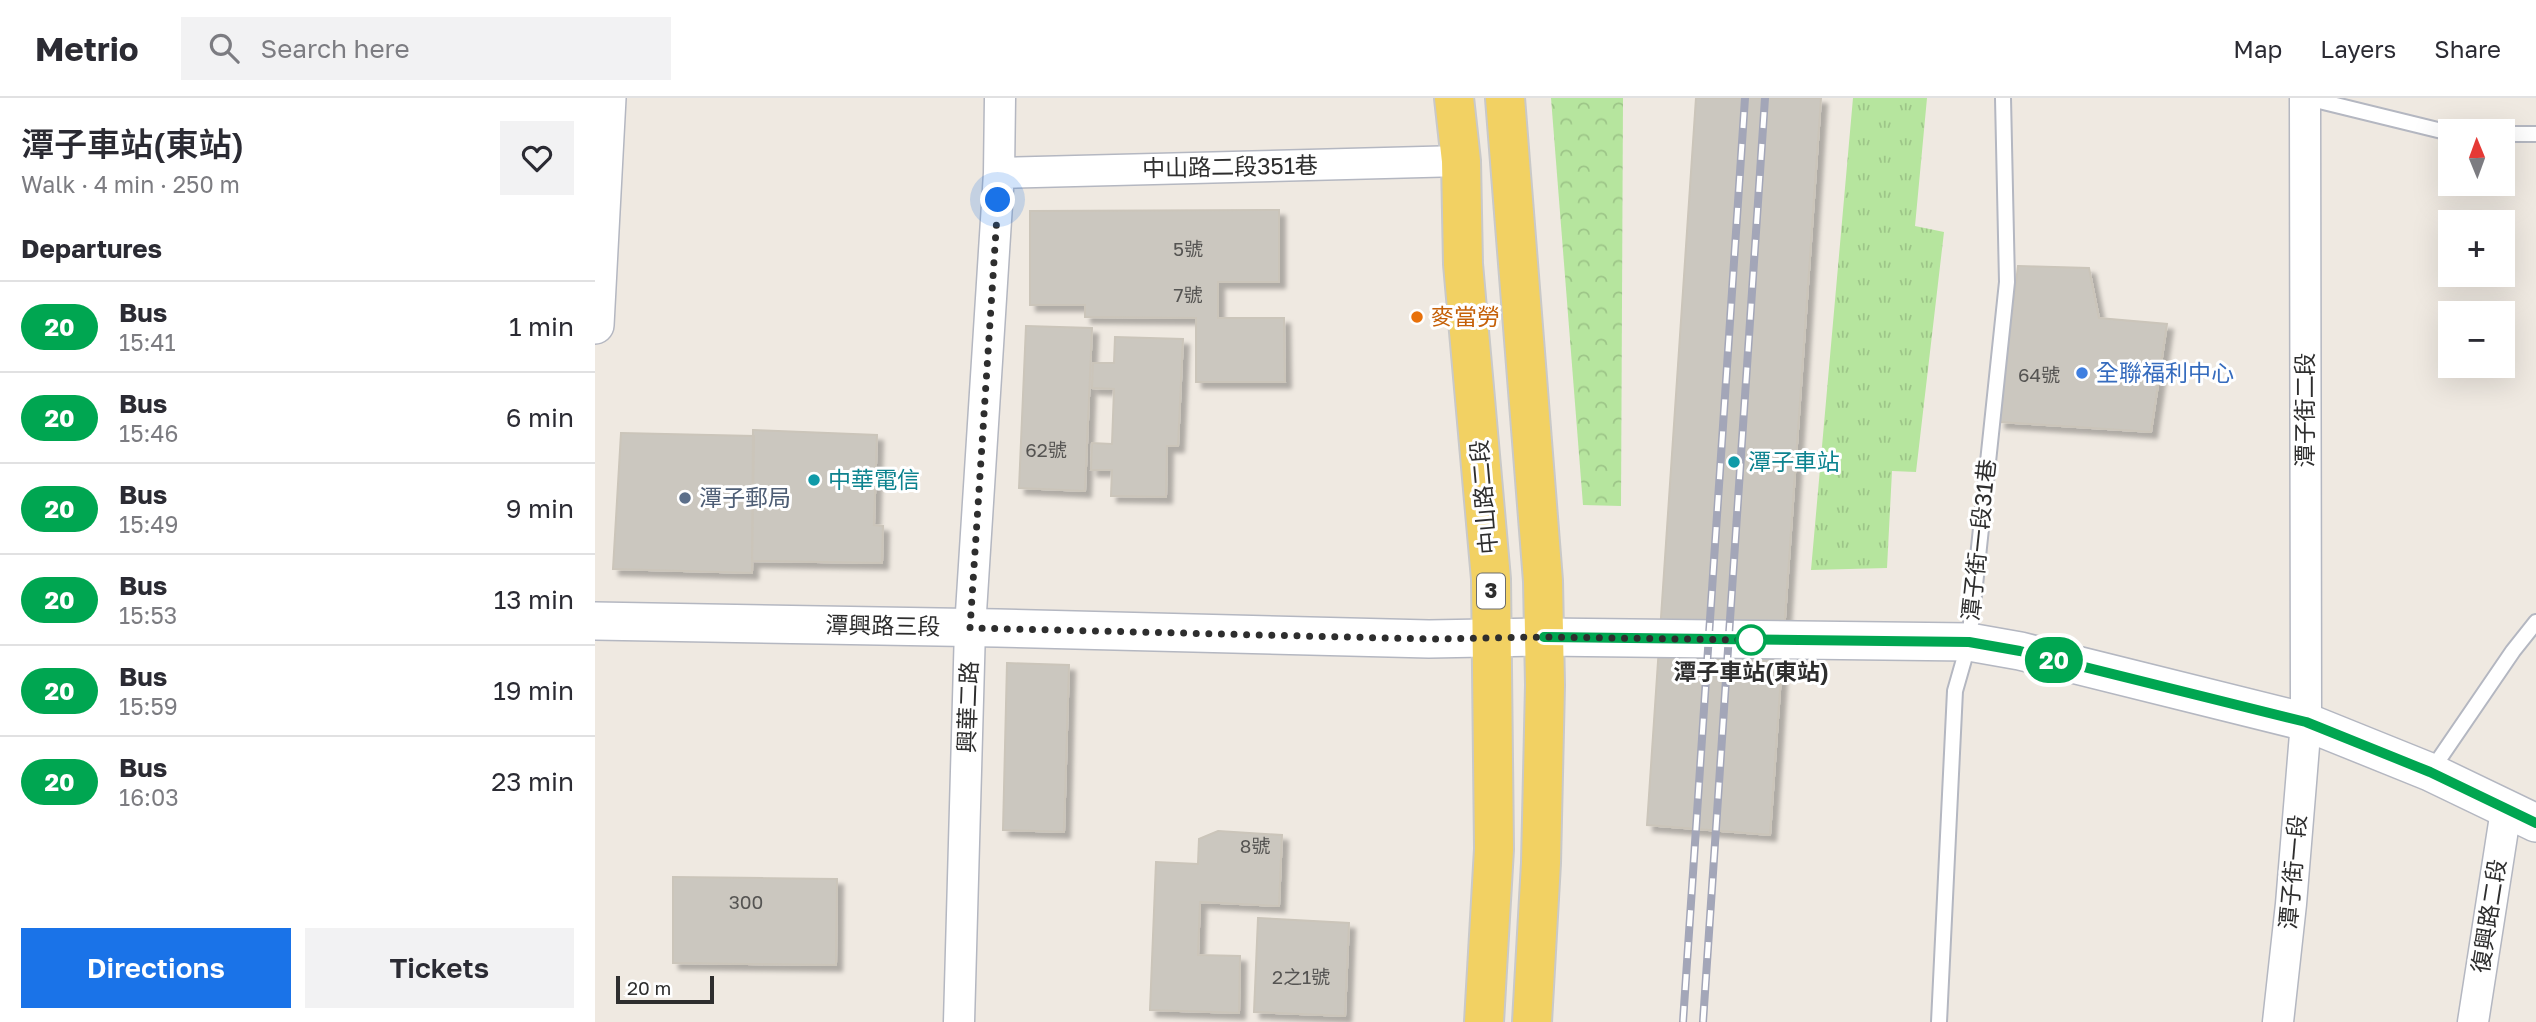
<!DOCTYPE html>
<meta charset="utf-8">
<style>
:root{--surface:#fff;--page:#f2f2f3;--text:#2b2b33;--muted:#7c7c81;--line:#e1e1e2;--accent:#1a73e8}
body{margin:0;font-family:"Golos Text","Noto Sans TC",sans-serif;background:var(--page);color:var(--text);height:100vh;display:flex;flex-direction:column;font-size:26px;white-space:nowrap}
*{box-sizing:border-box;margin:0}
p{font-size:23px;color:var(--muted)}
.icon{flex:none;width:38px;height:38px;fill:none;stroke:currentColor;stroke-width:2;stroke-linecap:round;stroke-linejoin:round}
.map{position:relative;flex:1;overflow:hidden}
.drawer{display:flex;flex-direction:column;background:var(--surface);width:595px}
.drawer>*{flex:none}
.badge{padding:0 14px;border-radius:23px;font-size:24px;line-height:46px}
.needle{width:46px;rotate:359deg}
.buttons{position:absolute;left:1843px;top:21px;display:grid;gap:14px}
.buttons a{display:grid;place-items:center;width:77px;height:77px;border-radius:0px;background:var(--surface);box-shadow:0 7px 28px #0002;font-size:35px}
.scale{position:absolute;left:21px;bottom:18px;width:98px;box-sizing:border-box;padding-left:7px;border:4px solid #2e2e2e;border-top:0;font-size:19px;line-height:24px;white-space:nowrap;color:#2e2e2e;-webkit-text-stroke:5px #fff;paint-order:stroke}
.you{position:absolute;width:35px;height:35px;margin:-18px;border:5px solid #fff;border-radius:50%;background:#1a73e8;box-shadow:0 0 0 10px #1a73e833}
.map>.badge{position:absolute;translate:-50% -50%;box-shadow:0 0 0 4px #fff}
h2{padding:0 21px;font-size:26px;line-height:63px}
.round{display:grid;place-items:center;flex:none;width:74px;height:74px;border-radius:0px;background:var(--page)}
.headline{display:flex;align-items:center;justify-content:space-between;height:119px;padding:0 21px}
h1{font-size:33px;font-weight:600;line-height:52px}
.action{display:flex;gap:14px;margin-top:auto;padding:14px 21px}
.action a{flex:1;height:80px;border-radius:0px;background:var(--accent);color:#fff;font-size:28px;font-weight:600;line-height:80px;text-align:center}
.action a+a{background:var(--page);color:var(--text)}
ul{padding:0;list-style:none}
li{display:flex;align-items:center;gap:21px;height:91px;padding:0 21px;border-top:2px solid var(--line)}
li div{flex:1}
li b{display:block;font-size:26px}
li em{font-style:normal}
li .badge{min-width:77px;font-weight:700;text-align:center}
header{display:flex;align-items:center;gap:42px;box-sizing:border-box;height:98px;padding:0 35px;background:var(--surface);border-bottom:2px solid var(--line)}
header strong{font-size:33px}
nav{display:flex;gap:38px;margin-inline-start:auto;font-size:24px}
.search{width:490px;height:63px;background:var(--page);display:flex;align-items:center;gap:18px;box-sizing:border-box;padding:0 24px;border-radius:0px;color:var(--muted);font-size:26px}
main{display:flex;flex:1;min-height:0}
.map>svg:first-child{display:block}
.grass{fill:url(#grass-tufts)}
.forest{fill:url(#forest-crowns)}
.building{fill:#cbc7bf;stroke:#cbc5ba;stroke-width:2;filter:url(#shadow)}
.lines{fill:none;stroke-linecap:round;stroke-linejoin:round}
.service-casing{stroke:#b4b7c1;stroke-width:18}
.minor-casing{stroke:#b4b7c1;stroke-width:33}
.tertiary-casing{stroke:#b4b7c1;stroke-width:40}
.primary-casing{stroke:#c9c9c9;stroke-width:42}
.service{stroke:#fff;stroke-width:14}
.minor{stroke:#fff;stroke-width:30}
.tertiary{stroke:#fff;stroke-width:37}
.primary{stroke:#f2d163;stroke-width:38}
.rail-casing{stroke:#a3a6b8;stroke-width:8}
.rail{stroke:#fff;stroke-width:5;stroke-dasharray:16;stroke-linecap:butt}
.line-casing{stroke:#fff;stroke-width:16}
.line{stroke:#00a651;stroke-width:10}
.walk{stroke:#2e2e2e;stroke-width:7;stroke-dasharray:0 12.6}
.food-dot{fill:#e8710a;stroke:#fff;stroke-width:2.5}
.shop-dot{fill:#3f7fe0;stroke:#fff;stroke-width:2.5}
.culture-dot{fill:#0f9aa8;stroke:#fff;stroke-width:2.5}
.service-dot{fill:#5c6f8a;stroke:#fff;stroke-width:2.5}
.stop-dot{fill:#fff;stroke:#00a651;stroke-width:3.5}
.labels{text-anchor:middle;stroke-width:6;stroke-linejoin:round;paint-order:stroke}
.number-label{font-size:19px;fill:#555452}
.shield{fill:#fff;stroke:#6d6d6d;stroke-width:2}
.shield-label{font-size:21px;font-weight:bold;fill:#2e2e2e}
.street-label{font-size:23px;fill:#2e2e2e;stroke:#fff}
.food-label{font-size:23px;fill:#c56008;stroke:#fff;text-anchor:start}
.shop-label{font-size:23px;fill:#366cbe;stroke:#fff;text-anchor:start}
.culture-label{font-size:23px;fill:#0d838f;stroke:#fff;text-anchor:start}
.service-label{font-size:23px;fill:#4e5e75;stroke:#fff;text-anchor:start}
.stop-label{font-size:23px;font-weight:bold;fill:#2e2e2e;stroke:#fff}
</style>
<header>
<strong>Metrio</strong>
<div class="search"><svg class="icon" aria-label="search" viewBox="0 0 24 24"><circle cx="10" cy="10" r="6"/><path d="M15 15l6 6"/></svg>Search here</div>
<nav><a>Map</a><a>Layers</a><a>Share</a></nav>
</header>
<main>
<section class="drawer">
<div class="headline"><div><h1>潭子車站(東站)</h1><p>Walk · 4 min · 250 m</p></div><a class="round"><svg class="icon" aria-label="heart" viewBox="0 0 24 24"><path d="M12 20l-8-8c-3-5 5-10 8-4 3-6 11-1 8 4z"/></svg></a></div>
<h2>Departures</h2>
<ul>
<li><span class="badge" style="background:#00a651;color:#fff">20</span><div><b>Bus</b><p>15:41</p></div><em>1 min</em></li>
<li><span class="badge" style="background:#00a651;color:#fff">20</span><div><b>Bus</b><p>15:46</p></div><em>6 min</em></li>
<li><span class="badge" style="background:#00a651;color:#fff">20</span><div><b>Bus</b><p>15:49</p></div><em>9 min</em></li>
<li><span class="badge" style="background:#00a651;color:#fff">20</span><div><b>Bus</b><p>15:53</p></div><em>13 min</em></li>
<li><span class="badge" style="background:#00a651;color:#fff">20</span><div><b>Bus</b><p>15:59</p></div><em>19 min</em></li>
<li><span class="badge" style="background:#00a651;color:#fff">20</span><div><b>Bus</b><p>16:03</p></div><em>23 min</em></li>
</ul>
<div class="action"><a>Directions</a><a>Tickets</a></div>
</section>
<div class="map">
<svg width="1941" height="924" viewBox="0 0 1941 924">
<defs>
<pattern id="grass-tufts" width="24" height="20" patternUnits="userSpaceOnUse" patternTransform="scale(1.75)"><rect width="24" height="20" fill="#b6e59e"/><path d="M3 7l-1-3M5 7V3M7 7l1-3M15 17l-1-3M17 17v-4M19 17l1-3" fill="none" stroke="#9dc588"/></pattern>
<pattern id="forest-crowns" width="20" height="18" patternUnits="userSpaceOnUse" patternTransform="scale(1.75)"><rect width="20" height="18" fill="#b6e59e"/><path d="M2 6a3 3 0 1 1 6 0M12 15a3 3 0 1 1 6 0" fill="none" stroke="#9dc588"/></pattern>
<filter id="shadow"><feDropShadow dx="6" dy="6" stdDeviation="2" flood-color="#0004"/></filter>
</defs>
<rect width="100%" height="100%" fill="#efe9e1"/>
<!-- grass -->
<path class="grass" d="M1258,0h74l-12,128 29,6 -28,240 -24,-1 -5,97 -76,2z"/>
<!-- forest -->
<path class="forest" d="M956,0h72l-2,408 -38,-1z"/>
<!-- building -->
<path class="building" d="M1101,0h125l-51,737 -123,-10z
M684,112v72h-61v36h66l1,64h-89v-64l-111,-1v-12h-55v-94z
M1423,168l71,2 10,50 68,6 -16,108 -152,-10z
M431,228l66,2 -7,163 -66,-3z
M520,239l68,2 -5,107h-11l-1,51 -55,-1 1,-26h-21l1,-27 20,1 2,-55 -22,-1 1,-25h21z
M158,332l124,5 -3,90 9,1 -1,37 -130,-2z
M26,335l133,3 -2,137 -139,-4z
M412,565l62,2 -5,167 -61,-2z
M623,733l64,4 -3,71 -79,-4 -2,53 42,1 -1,57 -89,-3 6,-148 42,2 1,-25z
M78,779l164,2 -1,86 -163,-2z
M663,820l91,5 -4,93 -91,-4z"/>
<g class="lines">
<!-- service casing -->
<g class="service-casing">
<path id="service" d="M1712,0l143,35
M1908,36h33
M1836,673l82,-120 23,-29
M1344,924l16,-331 14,-49 38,-360 -4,-184"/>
</g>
<!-- minor casing -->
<g class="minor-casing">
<path id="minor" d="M404,75l462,-12
M364,924l11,-394 29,-455 1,-75
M1683,924l13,-118 15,-182 -1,-624
M1878,924l33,-212"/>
</g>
<!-- tertiary casing -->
<g class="tertiary-casing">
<path id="tertiary" d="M0,227l12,-227
M0,523l402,7 432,11 115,-2 425,5 51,9 286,71 124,50 106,51"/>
</g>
<!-- primary casing -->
<g class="primary-casing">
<path id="primary" d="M859,0l7,63 2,103 28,315 3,270 -10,173
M910,0l38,483 2,104 -4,178 -9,159"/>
</g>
<!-- service -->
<use href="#service" class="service"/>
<!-- minor -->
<use href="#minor" class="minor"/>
<!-- tertiary -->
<use href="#tertiary" class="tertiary"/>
<!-- primary -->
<use href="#primary" class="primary"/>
<!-- rail casing -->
<g class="rail-casing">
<path id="rail" d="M1088,924l62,-924
M1108,924l62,-924"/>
</g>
<!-- rail -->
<use href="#rail" class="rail"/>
</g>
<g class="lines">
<!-- line casing -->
<g class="line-casing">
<path id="line" d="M949,539l425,5 51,9 286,71 124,50 106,51"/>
</g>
<!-- line -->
<use href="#line" class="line"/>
<!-- walk -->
<path class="walk" d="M403,102l-28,428 459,11 115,-2 207,3"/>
</g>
<!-- markers -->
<circle class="food-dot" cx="822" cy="219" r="7"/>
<circle class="shop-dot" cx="1487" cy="275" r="7"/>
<g class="culture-dot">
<circle cx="1139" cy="364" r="7"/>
<circle cx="219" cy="382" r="7"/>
</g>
<circle class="service-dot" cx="90" cy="400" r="7"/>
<circle class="stop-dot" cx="1156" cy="542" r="14"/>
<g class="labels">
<!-- number labels -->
<g class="number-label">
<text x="593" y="158">5號</text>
<text x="593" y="204">7號</text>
<text x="1444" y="284">64號</text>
<text x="451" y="359">62號</text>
<text x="660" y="755">8號</text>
<text x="151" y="811">300</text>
<text x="706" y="886">2之1號</text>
</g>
<!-- shield labels -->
<rect class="shield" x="882" y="475.5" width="28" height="35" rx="5"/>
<g class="shield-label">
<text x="896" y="500">3</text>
</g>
<!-- street labels -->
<g class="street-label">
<text transform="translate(635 69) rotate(-1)" y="8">中山路二段351巷</text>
<text transform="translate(1710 312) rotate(-90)" y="8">潭子街二段</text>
<text transform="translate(889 399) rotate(-95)" y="8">中山路二段</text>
<text transform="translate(1384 442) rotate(-84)" y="8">潭子街一段31巷</text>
<text transform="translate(288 528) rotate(1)" y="8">潭興路三段</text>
<text transform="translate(373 609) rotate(-88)" y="8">興華二路</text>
<text transform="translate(1698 774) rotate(-85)" y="8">潭子街一段</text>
<text transform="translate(1894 818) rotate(-81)" y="8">復興路二段</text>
</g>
<!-- food labels -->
<g class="food-label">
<text x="836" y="227">麥當勞</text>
</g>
<!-- shop labels -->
<g class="shop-label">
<text x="1501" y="283">全聯福利中心</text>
</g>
<!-- culture labels -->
<g class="culture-label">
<text x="1153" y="372">潭子車站</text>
<text x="233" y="390">中華電信</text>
</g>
<!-- service labels -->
<g class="service-label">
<text x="104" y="408">潭子郵局</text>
</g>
<!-- stop labels -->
<g class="stop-label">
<text x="1156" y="582">潭子車站(東站)</text>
</g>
</g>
</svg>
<div class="buttons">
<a><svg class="needle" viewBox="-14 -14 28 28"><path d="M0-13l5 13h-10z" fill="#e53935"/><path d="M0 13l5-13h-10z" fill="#7c7c81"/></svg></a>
<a>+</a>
<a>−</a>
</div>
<div class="scale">20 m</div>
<div class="you" style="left:403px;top:102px"></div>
<b class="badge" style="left:1459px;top:562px;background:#00a651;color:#fff">20</b>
</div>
</main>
